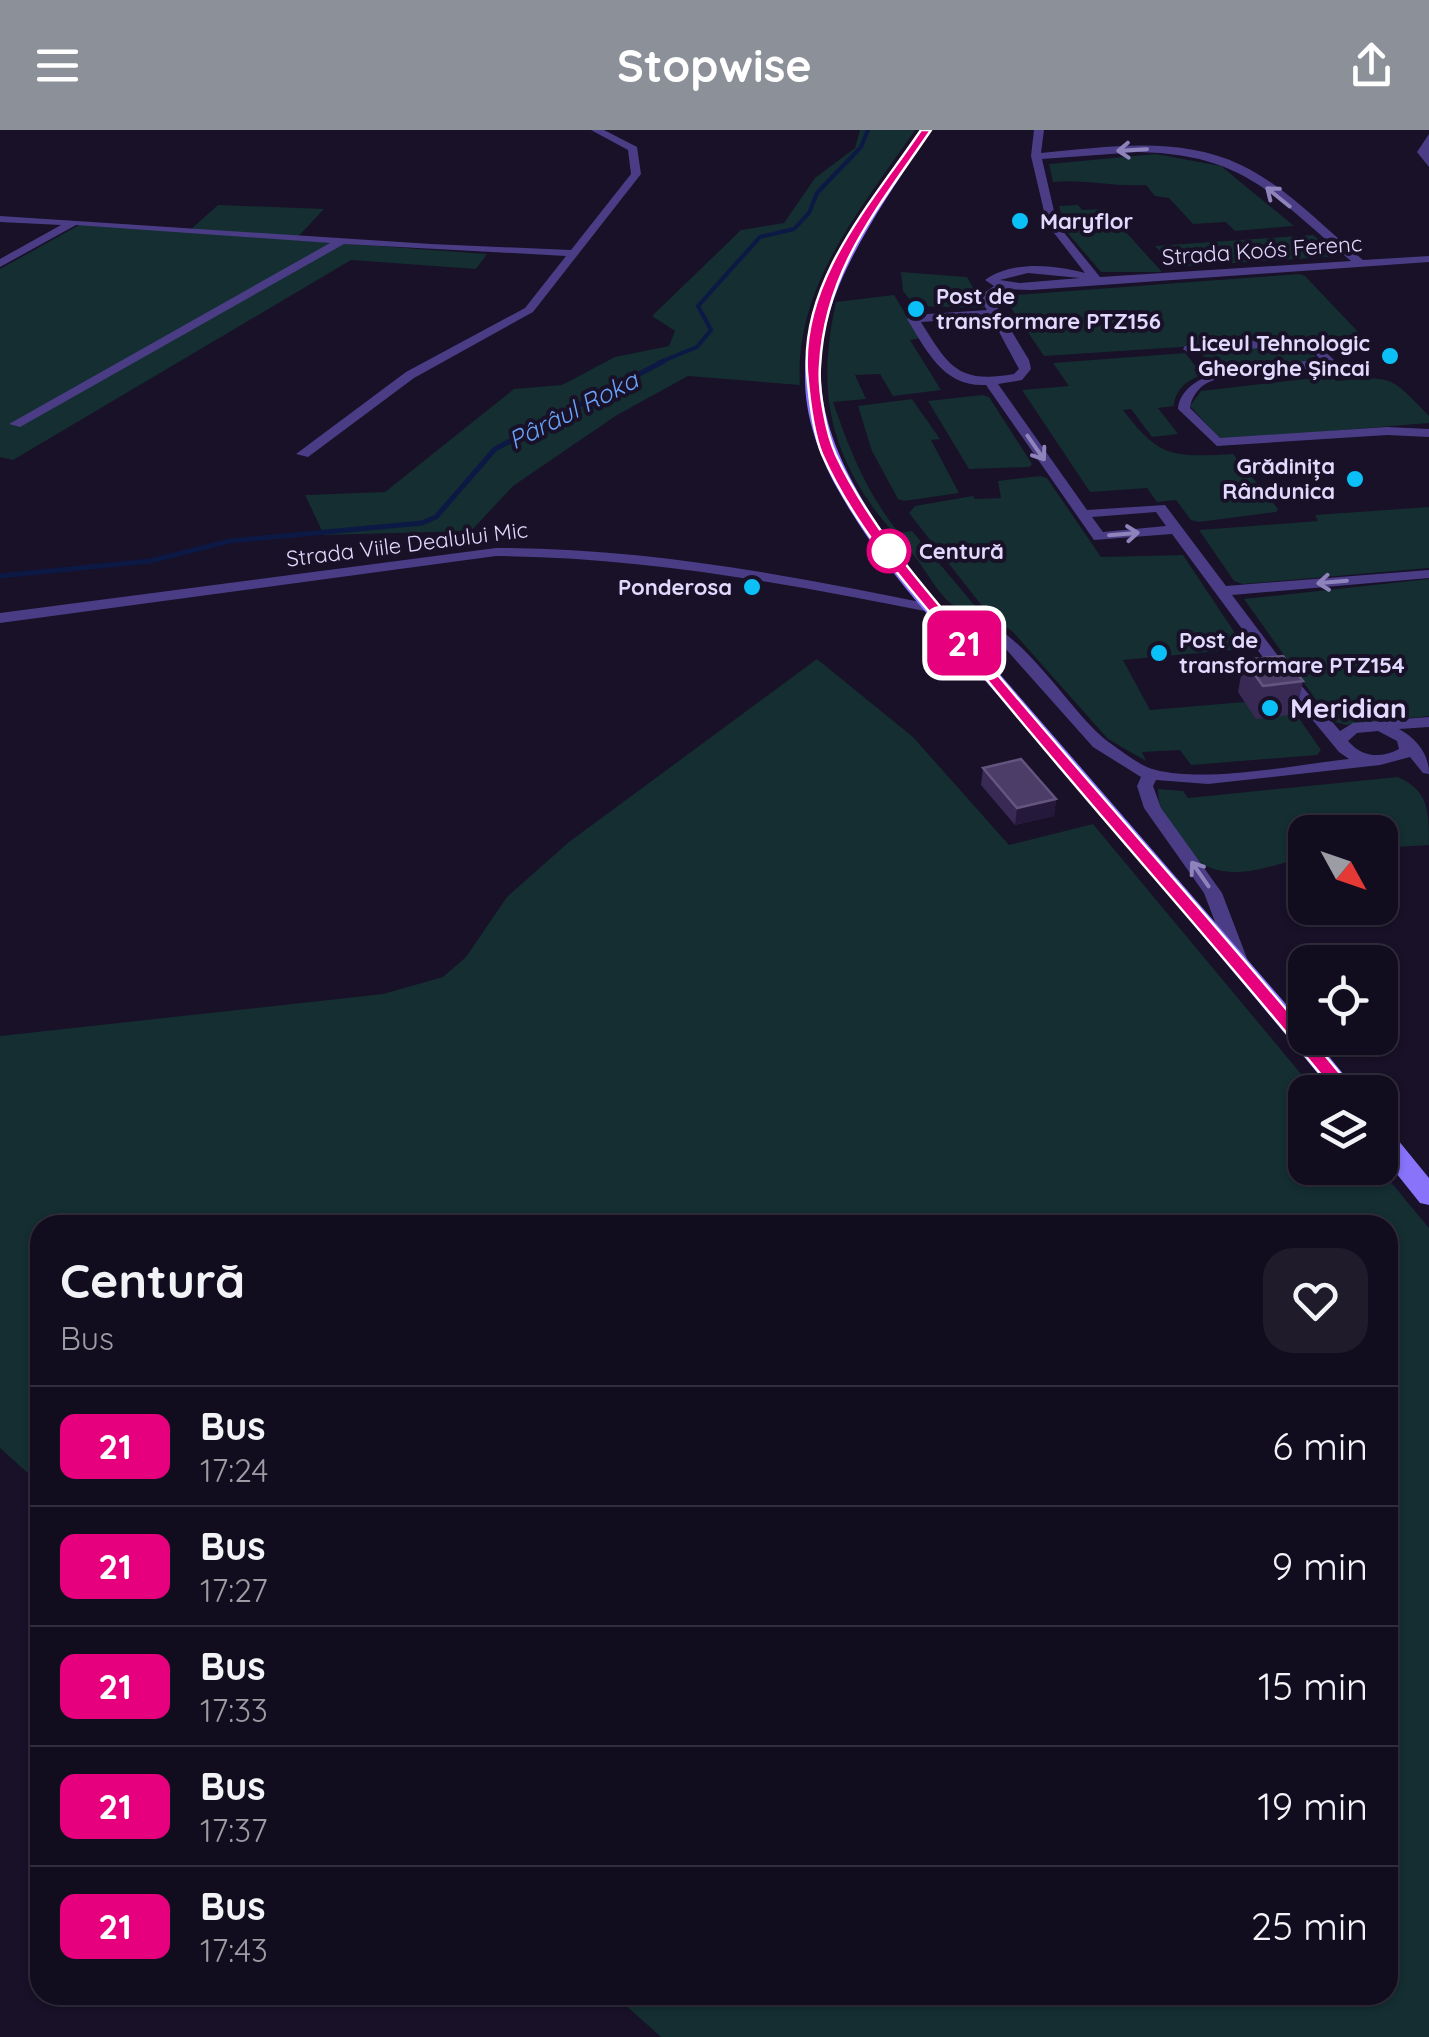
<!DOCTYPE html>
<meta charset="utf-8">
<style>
:root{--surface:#120d1e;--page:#1f1b2b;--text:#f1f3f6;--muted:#9c9ca4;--line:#312d3c;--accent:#8c9099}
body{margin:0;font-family:Quicksand,sans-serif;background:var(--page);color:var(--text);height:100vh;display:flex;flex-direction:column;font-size:38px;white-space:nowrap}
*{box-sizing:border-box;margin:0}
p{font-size:32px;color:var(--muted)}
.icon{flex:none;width:55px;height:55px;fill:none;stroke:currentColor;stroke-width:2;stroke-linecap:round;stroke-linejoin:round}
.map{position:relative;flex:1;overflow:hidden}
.side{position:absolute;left:30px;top:1085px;width:1368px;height:790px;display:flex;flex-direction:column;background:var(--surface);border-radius:30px;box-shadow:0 2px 8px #0004,0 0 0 2px var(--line)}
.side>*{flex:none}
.badge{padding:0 20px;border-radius:15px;font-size:35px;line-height:65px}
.needle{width:65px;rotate:130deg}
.controls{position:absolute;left:1288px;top:685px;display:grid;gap:20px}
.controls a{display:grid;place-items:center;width:110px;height:110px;border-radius:20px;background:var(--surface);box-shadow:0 2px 8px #0004,0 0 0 2px var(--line);font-size:50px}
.map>.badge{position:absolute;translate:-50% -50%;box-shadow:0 0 0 5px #fff}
.round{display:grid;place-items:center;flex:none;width:105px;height:105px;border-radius:30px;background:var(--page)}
.overview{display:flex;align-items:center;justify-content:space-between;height:170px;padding:0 30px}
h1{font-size:48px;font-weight:800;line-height:75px}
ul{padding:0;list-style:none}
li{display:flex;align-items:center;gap:30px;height:120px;padding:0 30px;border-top:2px solid var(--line)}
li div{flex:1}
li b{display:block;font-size:38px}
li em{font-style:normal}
li .badge{min-width:110px;font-weight:700;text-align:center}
header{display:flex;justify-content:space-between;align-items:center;height:130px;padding:0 30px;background:var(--accent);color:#fff;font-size:45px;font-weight:800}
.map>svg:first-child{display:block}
.green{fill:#142e31}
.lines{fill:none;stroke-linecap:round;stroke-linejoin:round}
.stream-far1{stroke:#0c1945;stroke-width:4}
.stream{stroke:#0c1945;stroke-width:5}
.minor{fill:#4a3d85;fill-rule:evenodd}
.tertiary{fill:#4a3d85;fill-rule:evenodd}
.secondary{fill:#8873fa;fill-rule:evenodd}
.wall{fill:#392a55}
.shaded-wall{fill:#24183b}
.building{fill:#4b3d67;stroke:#63557f;stroke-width:2.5}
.oneway{stroke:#8e83bb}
.line{fill:#e6007e;stroke:#fff;stroke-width:2.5}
.poi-dot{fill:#0bc0f7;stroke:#181128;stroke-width:4}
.stop-dot{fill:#fff;stroke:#e6007e;stroke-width:5}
.labels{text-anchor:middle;stroke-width:8;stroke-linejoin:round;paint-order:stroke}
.far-poi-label{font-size:22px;font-weight:bold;fill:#e2d9fe;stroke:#181128;text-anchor:start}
.far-street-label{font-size:22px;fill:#e2d9fe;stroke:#181128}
.far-stop-label{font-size:22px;font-weight:bold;fill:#e2d9fe;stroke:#181128;text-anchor:start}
.far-water-label{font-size:25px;font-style:italic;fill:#6aa4fa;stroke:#181128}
.poi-label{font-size:28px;font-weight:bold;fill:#e2d9fe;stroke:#181128;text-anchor:start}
</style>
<header><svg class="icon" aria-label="menu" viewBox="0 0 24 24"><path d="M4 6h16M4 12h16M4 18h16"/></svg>Stopwise<svg class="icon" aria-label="share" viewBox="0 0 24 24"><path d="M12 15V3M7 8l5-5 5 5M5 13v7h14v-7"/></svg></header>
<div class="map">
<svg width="1429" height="1907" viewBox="0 0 1429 1907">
<rect width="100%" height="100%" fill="#181128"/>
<!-- green -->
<path class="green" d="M860,0h55c-53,78 -121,155 -115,255l-112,-9 -71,39 -104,71 -42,45 -147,4 -19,-40 80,-3 129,-103 48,-4 53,-28 54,-11 6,-15 -23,-15 89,-86 43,-7 31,-45 40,-30z
M1156,24l65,12 73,60 -59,5 -9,-9 -33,2 -24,-26 -14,-2 -9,-11c-34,2 -61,-6 -93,-3l-4,-18z
M218,75l106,4 -29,31 192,14 -11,15 -125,-9 -338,200 -13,-3v-188l81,-45 107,8z
M1078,75l4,5 23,-1 57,63h-61l-36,-42 -6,-24z
M1313,105l26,21 -164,11 -20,-21z
M901,142l66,5 18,31 -70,-2 -12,-15z
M1299,144l6,2 56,59 -317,21 -41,-60z
M894,165l26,43 -10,2 31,50 -48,6 -13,-22 -25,1 11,24 -33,3c17,49 33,90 66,131l13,-2 63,75v7c-28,0 -43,-34 -59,-55 -14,-18 -31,-33 -44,-52 -47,-67 -53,-126 -36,-204z
M1303,214l19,19 -96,10 -12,-4 -15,-18z
M1185,223l18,22c-15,4 -28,14 -29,31l-16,2 20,26 -26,3 -21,-28 -8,1c37,49 51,47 110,44l45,55 -2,3 -77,10 -8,-2 -15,-20 -19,2 -10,-14 -57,4 -68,-102 47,-4 -16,-23z
M1332,246l4,5c57,-5 53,-6 93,35v7l-208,17 -31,-34 11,-15z
M982,265l7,2 43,67 -3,3 -60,2 -41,-68z
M912,269l28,40 -9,1 28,53 -55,8 -6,-2 -26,-48 -14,-45z
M1040,346l7,2 54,79 82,-2 60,90 -2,4 -118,11 27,50 94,-8 52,12 25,36 -4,5 -126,10 -11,-15 -38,2 4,9 -38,-22 -96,-108 -22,-15 -81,-103 6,-7 58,-10 2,3 26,-1 -3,-17z
M1429,377v61l-186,16 -9,-3 -35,-51 119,-9 -3,-6z
M1429,449v137l-83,9 -15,-4 -87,-122z
M817,529l96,78 96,108 84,-21 223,268h-11v76h74l50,60v809h-768l-47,-42h774v-770h-1348v259l-40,-36v-412l383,-42 60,-17 23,-20 41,-60 62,-55z
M1398,647c31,14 31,34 31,68l-49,3v-16h-75v25c-49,13 -93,33 -128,-18 -11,-17 -19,-30 -19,-50l25,2 5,7z"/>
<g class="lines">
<!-- stream-far1 -->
<path class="stream-far1" d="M658,233l39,-16 14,-17 -13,-24 62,-69 34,-8 15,-16 8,-20 44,-46 7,-17"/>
<!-- stream -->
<path class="stream" d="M0,446l150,-15 80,-20 192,-18 14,-6 59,-68 169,-88"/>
<!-- minor -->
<path class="minor" d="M591,0h13l33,17 4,27 -108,138 -119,66 -106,79 -12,-3 110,-82 119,-64 41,-52 -222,-12 -324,183 -11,-3 321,-181 -254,-18 -76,42v-8l61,-34 -61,-3v-6l431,28 140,6 60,-76 -3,-24z
M1034,0h10l-3,23c66,-6 138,-18 200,12 46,22 83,63 122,95l66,-4v6l-398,28 -25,-1 -11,6 -1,7 35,58 2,9 -9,11 -24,4 89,126 78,-5 61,81 203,-16v8l-197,17 62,82 46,54 13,-8 76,-6v10l-30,2c18,10 30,25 30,45l-6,-1 -13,-16 -30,8 -172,19 -52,-4 -3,6 8,22 61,85 26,68 -9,6 -9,-6 -26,-68 -60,-85 -7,-22 4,-9 -48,-30 -97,-109 -28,-12 -21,3 -8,-5c60,-42 129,92 171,119 13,9 31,24 46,27 52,13 138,-5 193,-11l-10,-7 -57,-69 -110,-149 -78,6 -108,-155c-43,2 -59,-34 -79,-66l6,-4 74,-5 -5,-8 2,-9 10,-7 -9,-6c28,-20 69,-15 100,-7l-38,-49 -16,-68zM1138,22c108,2 136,45 213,109l-251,16 -43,-53 -15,-65zM1028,143l52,5 -60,5 -20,-3zM991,187l28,52 -5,5c-56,10 -65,-7 -93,-52zM1156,382l10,14 -63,6 -11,-15zM1378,601l19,10 2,8c-19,10 -37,8 -51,-8l9,-8z
M1310,207l24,23v6c-33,6 -99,3 -127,17 -9,5 -16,15 -17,25l30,30 167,-11 42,2v8l-42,-2 -170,11 -39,-37c5,-48 105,-45 143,-49l-14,-15 -118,8 -6,-4 2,-3z
M496,418c149,0 293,27 439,57l7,4 -7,4c-146,-29 -290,-56 -439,-57l-496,67v-10z"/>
<!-- tertiary -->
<path class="tertiary" d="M1429,4v33l-12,-15z"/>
<!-- secondary -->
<path class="secondary" d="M920,0h12c-129,187 -162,261 -12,452l385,444v12h9l44,54h-25c-104,-127 -211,-252 -318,-377 -62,-73 -131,-142 -178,-227 -19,-35 -33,-74 -32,-115 3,-95 63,-169 115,-243z
M1380,996l9,3 40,49v27l-9,-2 -40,-50z"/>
</g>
<!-- wall -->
<path class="wall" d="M1244,530l59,21 -7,33 -40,5 -18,-27z
M983,638l73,31 -2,17 -39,9 -34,-40z"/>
<!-- shaded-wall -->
<path class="shaded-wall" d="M1056,669l-2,17 -39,9 2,-17z"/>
<!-- building -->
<path class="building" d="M1283,526l20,25 -40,5 -19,-26z
M1021,629l35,40 -39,9 -34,-40z"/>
<!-- one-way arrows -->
<defs><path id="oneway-shaft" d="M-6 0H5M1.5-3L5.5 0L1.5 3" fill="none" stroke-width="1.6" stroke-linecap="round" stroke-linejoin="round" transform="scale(2.5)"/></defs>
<g class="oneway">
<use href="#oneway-shaft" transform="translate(1132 20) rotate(177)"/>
<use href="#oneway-shaft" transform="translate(1278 67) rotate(-141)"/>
<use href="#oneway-shaft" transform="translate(1036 318) rotate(55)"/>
<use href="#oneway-shaft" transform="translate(1124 404) rotate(-5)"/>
<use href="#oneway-shaft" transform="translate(1332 452) rotate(175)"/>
<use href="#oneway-shaft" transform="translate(1200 744) rotate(-125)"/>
</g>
<!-- line -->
<path class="line" d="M921,0h10c-52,77 -106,139 -111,236 -2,23 6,67 16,89 38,81 104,150 161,219 117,139 240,273 355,414v9h-13c-114,-142 -237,-276 -352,-417 -58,-70 -128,-142 -165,-226 -9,-22 -13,-58 -15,-82 -6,-93 66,-171 114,-242z"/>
<!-- markers -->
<g class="poi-dot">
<circle cx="1020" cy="91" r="10"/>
<circle cx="916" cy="179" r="10"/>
<circle cx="1390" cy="226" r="10"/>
<circle cx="1355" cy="349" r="10"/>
<circle cx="752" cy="457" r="10"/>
<circle cx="1159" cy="523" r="10"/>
<circle cx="1270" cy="578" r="10"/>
</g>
<circle class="stop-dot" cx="889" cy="421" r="20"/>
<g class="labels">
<!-- far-poi labels -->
<g class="far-poi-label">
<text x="1040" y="99">Maryflor</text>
<text x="936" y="174">Post de<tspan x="936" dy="25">transformare PTZ156</tspan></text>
<text x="1370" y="221" text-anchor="end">Liceul Tehnologic<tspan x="1370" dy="25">Gheorghe Șincai</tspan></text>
<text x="1335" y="344" text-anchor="end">Grădinița<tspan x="1335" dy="25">Rândunica</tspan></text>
<text x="732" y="465" text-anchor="end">Ponderosa</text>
<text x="1179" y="518">Post de<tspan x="1179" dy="25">transformare PTZ154</tspan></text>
</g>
<!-- far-street labels -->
<g class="far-street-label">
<text transform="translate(1262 120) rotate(-4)" y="8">Strada Koós Ferenc</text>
<text transform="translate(407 414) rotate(-7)" y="8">Strada Viile Dealului Mic</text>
</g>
<!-- far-stop labels -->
<g class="far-stop-label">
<text x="919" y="429">Centură</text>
</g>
<!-- far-water labels -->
<g class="far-water-label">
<text transform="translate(573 280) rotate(-27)" y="9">Pârâul Roka</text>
</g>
<!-- poi labels -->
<g class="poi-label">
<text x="1290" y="588">Meridian</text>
</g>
</g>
</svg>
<div class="controls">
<a><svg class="needle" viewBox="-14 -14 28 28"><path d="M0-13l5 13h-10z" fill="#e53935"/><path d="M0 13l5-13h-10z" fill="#9c9ca4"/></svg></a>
<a><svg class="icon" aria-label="locate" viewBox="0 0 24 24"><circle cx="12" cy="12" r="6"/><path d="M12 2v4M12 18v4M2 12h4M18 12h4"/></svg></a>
<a><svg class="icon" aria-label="layers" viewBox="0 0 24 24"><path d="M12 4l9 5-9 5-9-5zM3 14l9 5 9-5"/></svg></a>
</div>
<b class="badge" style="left:964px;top:513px;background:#e6007e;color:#fff">21</b>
<section class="side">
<div class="overview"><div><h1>Centură</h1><p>Bus</p></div><a class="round"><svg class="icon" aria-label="heart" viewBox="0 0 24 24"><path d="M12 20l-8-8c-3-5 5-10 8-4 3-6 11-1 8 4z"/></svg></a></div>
<ul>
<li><span class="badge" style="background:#e6007e;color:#fff">21</span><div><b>Bus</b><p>17:24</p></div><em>6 min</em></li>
<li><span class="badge" style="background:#e6007e;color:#fff">21</span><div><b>Bus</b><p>17:27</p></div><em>9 min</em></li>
<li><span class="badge" style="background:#e6007e;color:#fff">21</span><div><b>Bus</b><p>17:33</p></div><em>15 min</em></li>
<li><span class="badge" style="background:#e6007e;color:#fff">21</span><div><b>Bus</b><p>17:37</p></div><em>19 min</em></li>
<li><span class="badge" style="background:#e6007e;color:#fff">21</span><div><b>Bus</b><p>17:43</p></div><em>25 min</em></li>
</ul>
</section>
</div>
